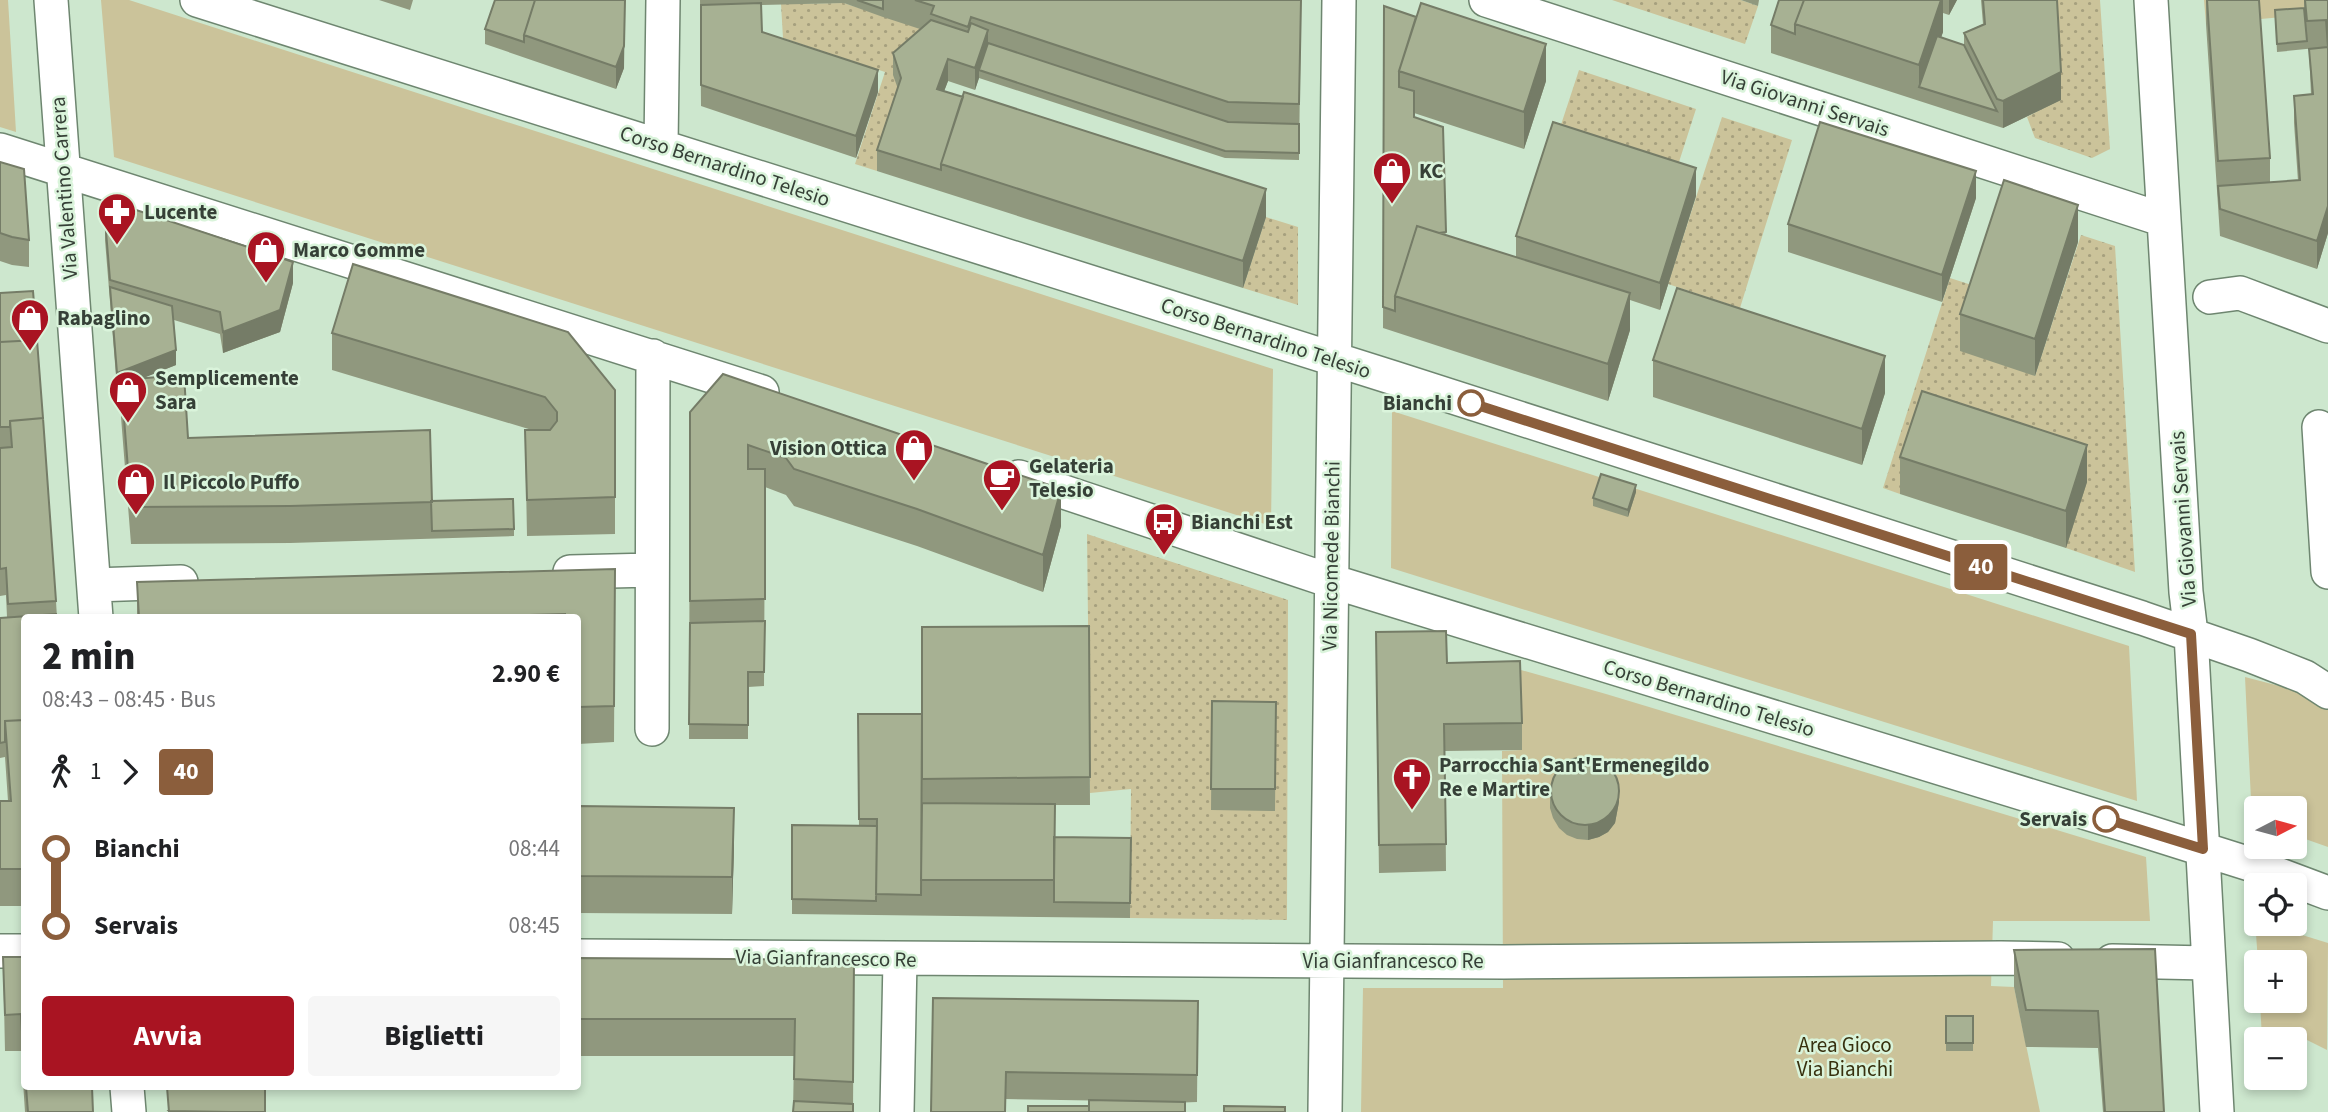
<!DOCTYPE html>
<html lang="it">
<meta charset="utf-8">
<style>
:root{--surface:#fff;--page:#f6f6f6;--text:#202124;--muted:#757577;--accent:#a91422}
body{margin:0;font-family:"Source Sans 3",sans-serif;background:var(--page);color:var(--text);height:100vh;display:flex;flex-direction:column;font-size:26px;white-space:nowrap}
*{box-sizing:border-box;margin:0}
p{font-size:23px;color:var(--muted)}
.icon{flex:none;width:38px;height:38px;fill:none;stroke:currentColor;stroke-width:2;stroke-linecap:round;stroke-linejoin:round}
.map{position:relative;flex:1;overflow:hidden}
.panel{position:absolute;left:21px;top:614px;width:560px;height:476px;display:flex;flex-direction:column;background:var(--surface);border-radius:7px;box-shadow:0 4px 10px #0003}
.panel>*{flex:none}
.badge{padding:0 14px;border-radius:5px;font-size:24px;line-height:46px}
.needle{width:46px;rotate:84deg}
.buttons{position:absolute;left:2244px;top:796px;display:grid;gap:14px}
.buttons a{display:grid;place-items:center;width:63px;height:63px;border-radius:7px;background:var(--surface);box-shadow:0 4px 10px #0003;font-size:35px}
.map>.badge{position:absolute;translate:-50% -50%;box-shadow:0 0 0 4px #fff}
.legs{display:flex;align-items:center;gap:10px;height:77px;padding:0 21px;font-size:23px}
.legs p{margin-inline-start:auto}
.head{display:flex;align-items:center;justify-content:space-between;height:119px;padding:0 21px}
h1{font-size:38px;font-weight:800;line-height:52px}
.primary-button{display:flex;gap:14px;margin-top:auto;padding:14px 21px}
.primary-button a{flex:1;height:80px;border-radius:7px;background:var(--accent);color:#fff;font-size:28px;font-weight:800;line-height:80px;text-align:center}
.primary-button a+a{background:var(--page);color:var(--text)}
ul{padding:0 21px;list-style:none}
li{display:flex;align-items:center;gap:24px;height:77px;font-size:26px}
li i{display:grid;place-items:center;width:10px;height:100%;margin:0 9px;background:currentColor}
li i::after{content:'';width:18px;height:18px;margin:-9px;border:5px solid;border-radius:50%;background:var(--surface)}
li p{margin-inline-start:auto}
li:first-child i{background:linear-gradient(#0000 50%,currentColor 0)}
li:last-child i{background:linear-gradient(currentColor 50%,#0000 0)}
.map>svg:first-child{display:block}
.green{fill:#cbc39a}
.garden{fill:url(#garden-dots)}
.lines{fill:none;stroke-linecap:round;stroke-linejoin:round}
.minor-casing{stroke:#6e8670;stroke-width:36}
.minor{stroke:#fff;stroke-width:33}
.wall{fill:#90987e}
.shaded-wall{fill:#757c67}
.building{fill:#a7b193;stroke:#757c67;stroke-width:2}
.line-1-casing{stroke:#fff;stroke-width:16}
.line-1{stroke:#8b5e3c;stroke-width:10}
.stop-1-dot{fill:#fff;stroke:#8b5e3c;stroke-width:3.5}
.labels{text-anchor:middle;stroke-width:5;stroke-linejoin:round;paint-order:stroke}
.street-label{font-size:21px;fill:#364037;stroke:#daf4db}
.poi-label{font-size:21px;font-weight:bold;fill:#364037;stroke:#daf4db;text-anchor:start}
.stop-label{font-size:21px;font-weight:bold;fill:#364037;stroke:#daf4db;text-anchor:end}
.park-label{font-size:21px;fill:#37300e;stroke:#daf4db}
</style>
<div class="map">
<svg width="2328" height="1112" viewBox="0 0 2328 1112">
<defs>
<pattern id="garden-dots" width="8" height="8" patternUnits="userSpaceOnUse" patternTransform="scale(1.75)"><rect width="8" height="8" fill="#cbc39a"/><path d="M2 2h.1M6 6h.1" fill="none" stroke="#a6a07e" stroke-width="1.8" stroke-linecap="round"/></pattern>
</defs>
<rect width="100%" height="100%" fill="#cde7ce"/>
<!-- green -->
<path class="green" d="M0,0h8l8,132 -16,-5z
M101,0h28l1144,369 -2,157 -1157,-369z
M2204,0h124v13l-122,11z
M1392,411l737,235 8,155 -746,-233z
M1521,670l85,24 540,163 4,64h-157l-2,65 23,1 26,125h-679l2,-124h140l-1,-237 19,-1z
M2245,677l53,14 30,18v138l-34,-12v-27h-38v13l-4,-1z
M2255,920l1,4h11l61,19 -1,107 -36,-18 -8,7h-21l-2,-38h34v-39h-36z"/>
<!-- garden -->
<path class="garden" d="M1612,0h129l17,6 -13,38z
M2055,0h45l10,149 -18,9 -57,-20 -8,-21 34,-18z
M844,3l90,30 -33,67 -24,71 -22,-7 30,-92 -102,-34 -2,-34z
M1579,70l117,39 -25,78 -118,-38z
M1722,117l70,23 -52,168 -72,-24z
M1266,217l32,10v78l-55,-17z
M2081,235l34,11 20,326 -69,-24 -144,-120 -22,66 -17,-6 67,-210 31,10 54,88z
M1087,534l201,66 -1,320 -157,-2 1,-129 -41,4z"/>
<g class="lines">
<!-- minor casing -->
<g class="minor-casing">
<path id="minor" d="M51,0l45,618
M197,0l1197,378 748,240 107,37 56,22 23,15
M1486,0l678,220
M2151,0l35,592 5,42 26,478
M661,145l2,-145
M0,150l762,242
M2210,297l30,-4 88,33
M2319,427l9,145
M1019,477l312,104 814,250 111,35 72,27
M570,572l82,-2
M94,585l87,-3
M652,729l1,-373
M0,951h24
M578,956l926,6 497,-4 57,1
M2112,961l96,2
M127,1087l2,25
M897,1112l3,-153
M1325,1112l14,-1112"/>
</g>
<!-- minor -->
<use href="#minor" class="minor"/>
</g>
<!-- wall -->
<path class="wall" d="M379,0h34l-3,10z
M495,0l129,68 -8,21 -131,-45v-15z
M700,0h601l-2,160 -74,-2 -246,-80 -4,12 -27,-9 -4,10 322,126 -23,71 -366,-117v-21l21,-61 -5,-14v-22l27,-24 -37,-12 -39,-14v-2v2l-83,2 1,27 116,60 -22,66 -155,-52z
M1741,0h18l-1,6z
M1779,0h178l-8,15 -6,-2v19l-2,5 23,8v-12l19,-9 -2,-24h76l4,100 -58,28 -232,-75v-28z
M2206,0h53l11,158v24l28,-1 -4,-58v-27l17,-1 -2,-46 17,-2 -49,5 -2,-42 29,-2v-8h24v233l-11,36 -97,-33 -14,-212z
M1384,6l162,75 -22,68 -110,-36v4l32,118 70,22v-21l180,-40 -36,114 -30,-10v30l-22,71 -225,-73z
M0,162l29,78v27l-17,-2 -12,-4z
M1976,198l-34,104 -154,-50v-28z
M105,219l188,64 -13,49 -57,21 -3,-19 -46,-14 2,45 -34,13 46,60 244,63 82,28v7l-224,7 -159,1 -10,-127v-30l-4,1 -12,-148z
M2078,242l-43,134 -75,-25v-37z
M0,293l56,308 1,17h-33v288h-24v-105h8l-3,-44 -5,1v-140l7,-1 -1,-22 -6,1z
M332,333l283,57v144l-88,2 -2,-106h7l-200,-60z
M1653,360l232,33 -23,72 -209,-68z
M690,412l371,114 -18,66 -126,-46 -123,-40 -8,-11 -21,-8 -1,199 -16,1v52h-59z
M1900,457l187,25 -21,66 -166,-54z
M1636,492l-8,25 -35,-11v-8z
M615,569l-1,173 -36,2v-126h-441v-36z
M1089,626l1,179h-35v32l76,1 -1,80 -338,-4v-89l67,1 -1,-112h64z
M1376,659l71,4 75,60v27l-77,1 1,120 -67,2z
M1212,701l64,1 -1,109 -64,-1z
M1550,793l69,9 -4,21 -7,9 -9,5 -11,3 -11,-1 -10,-4 -8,-7 -6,-10 -3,-10z
M578,806l156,39 -2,69 -154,-1z
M2155,949l9,163h-61l-5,-64 -72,-1 -12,-60v-37z
M3,957h21v130h68l1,25h-68l-4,-61h-16z
M578,958l276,2 -1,152h-60l1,-56h-216z
M933,998l265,3 -1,101 -108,4 33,-5 -116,-2v13h-75z
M1946,1016h27v35h-27z"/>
<!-- shaded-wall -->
<path class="shaded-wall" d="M625,0l-1,68 -8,21v-22z
M1941,0h2v32l-19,56 -5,-1v-22z
M1949,0h8l-8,15z
M988,30v21l-9,19v8l-4,12v-22z
M1546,44v37l-22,68v-37z
M948,59v22l-11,29v-21z
M878,70v22l-22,66v-22z
M2061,72v28l-58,28v-27z
M1696,168v28l-36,114v-27z
M1976,171v27l-34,104v-27z
M1266,189v28l-23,71v-27z
M2078,205v37l-43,134v-37z
M2328,206v27l-11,36v-28z
M293,262v21l-13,49 -57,21v-21z
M1630,293v37l-22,71v-37z
M176,350v15l-55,22v-7v7l-4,1v-15z
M1885,356v37l-23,72v-36z
M2087,445v37l-21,66v-37z
M1636,485v7l-8,25v-7z
M1061,489v37l-18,66v-37z
M1619,787v15l-4,21 -7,9 -9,5 -11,3v-15z
M734,808v37l-2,69v-37z"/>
<!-- building -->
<path class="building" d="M495,0h40l-11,35v7l-39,-13z
M535,0h90l-1,46 -8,21 -92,-32z
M857,0h26v9z
M915,0h386l-2,104 -71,-2 -257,-85 -3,10 -37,-13 3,-8z
M1779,0h25l-9,24v10l-24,-9z
M1804,0h137l-22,65 -124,-41z
M1983,0h74l4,72 -58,29 -6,-2 -33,-66 21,-9z
M2207,0h52l11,158 -52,3z
M2305,0h23v206l-11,35 -97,-32 -2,-23 82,-6 -6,-84 19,-2 -4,-45 19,-2 -2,-27 -19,1z
M761,3l1,29 116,38 -22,66 -155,-51v-80z
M1421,3l125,41 -22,68 -125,-41z
M1384,6l32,11 -17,54v16l15,4v26l29,10 3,105 -7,1 -22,-7 -22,70v15l-12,-4z
M2304,8l3,33 -30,3 -2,-34z
M931,20l37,12 3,-9 17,7 -13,38 -27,-9 -11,30 26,8 -22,67v6l-64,-20 24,-72 -8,-25z
M1937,36l27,9 33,66 -78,-24z
M988,43l240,79 71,2v29l-74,-2 -246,-81z
M964,92l302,97 -23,72 -302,-97z
M1553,122l143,46 -36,115 -144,-47z
M1820,122l156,49 -34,104 -154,-51z
M0,162l24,7 5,71 -17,-3 -12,-4z
M2004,180l74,25 -43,134 -75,-25z
M109,201l184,61 -13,48 -57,22 -3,-20 -110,-32 -5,-61z
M1417,226l213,67 -22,71 -213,-68z
M353,264l215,68 47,58v107l-88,3 -2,-70h25l7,-9v-9l-12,-15 -213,-64z
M110,287l62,19 4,44 -59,23z
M1677,288l208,68 -23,73 -209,-69z
M33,291l4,49 -37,2v-49z
M37,340l6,78 -33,3v6h-10v-85z
M723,374l338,115 -18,66 -126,-46 -123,-40 -8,-11 -38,-13v24h17v130l-75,2v-189z
M184,375l4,63 242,-8 2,72 -142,4 -159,1 -10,-127z
M1922,391l165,54 -21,66 -166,-54z
M43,418l13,183 -48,3 -2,-36 -6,1v-121l12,-1 -2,-26z
M1601,474l35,11 -8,25 -35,-12z
M513,499l1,30 -82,2 -1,-30z
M615,569l-1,137 -36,1v-89h-13v-4l-35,1v3h-391l-2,-36z
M56,614l1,4h-33v102l-19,1v21l-5,1v-125z
M765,621l-1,51h-16v53l-59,-1 1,-101z
M1089,626l1,151 -168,2v-152z
M1446,631l1,32 73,-2 2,62 -78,1 2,120 -67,1 -3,-213z
M1212,701l64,1 -1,87h-64z
M858,714h64l-1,181 -45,-1 1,-75h-18z
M24,720v149h-24v-68h11l-6,-80z
M1551 791a34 34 0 1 1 68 0a34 34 0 1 1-68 0Z
M922,803l133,1 -1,76h-133z
M578,806l156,2 -2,69 -154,-1z
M792,825l85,1 -1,75 -84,-2z
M1054,837l77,1 -1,65 -76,-1z
M2155,949l9,163h-59l-7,-101 -72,-1 -12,-60z
M3,957h21v111l-3,-54 -16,1z
M578,958l276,2 -1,122 -59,-3 1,-60h-217z
M933,998l265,3 -1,74 -191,-3 -1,40h-74z
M1946,1016h27v27h-27z
M26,1087h66l1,25h-65z
M167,1087h98v25h-96z
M1089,1100l96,2v10h-96z
M794,1101l59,3v8h-60z
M1028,1106h61v6h-61z
M1224,1106l61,1v5h-61z
M169,1111l63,1h-62z"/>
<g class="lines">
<!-- line-1 casing -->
<g class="line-1-casing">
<path id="line-1" d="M1471,403l720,231 12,215 -97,-30"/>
</g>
<!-- line-1 -->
<use href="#line-1" class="line-1"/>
</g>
<!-- icons -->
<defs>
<g id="shop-pin" transform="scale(2.0125)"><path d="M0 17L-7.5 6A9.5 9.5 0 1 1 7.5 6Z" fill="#a91422" stroke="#daf4db"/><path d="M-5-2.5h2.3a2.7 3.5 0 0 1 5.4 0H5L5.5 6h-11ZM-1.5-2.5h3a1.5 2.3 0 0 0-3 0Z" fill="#fff"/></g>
<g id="pharmacy-pin" transform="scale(2.0125)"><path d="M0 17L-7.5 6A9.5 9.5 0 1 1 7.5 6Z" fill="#a91422" stroke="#daf4db"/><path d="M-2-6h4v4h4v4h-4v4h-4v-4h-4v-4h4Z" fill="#fff"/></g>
<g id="cafe-pin" transform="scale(2.0125)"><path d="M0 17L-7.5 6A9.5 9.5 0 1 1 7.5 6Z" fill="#a91422" stroke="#daf4db"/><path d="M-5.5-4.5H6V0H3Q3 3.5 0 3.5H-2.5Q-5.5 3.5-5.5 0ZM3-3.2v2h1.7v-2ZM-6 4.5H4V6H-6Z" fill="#fff"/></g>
<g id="bus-pin" transform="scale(2.0125)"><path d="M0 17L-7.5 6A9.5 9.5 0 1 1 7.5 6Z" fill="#a91422" stroke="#daf4db"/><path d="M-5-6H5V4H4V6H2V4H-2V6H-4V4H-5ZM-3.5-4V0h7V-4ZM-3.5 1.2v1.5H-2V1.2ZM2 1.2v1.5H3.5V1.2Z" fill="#fff"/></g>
<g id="church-pin" transform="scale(2.0125)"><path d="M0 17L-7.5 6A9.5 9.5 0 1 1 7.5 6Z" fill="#a91422" stroke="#daf4db"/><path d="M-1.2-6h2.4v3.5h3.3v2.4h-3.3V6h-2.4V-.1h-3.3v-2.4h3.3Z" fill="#fff"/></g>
</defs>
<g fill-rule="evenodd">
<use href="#shop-pin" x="1392" y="171"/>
<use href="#pharmacy-pin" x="117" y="212"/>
<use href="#shop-pin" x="266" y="250"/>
<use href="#shop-pin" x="30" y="318"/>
<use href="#shop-pin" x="128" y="390"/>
<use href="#shop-pin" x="914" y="448"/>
<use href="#cafe-pin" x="1002" y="478"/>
<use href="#shop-pin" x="136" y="482"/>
<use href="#bus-pin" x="1164" y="522"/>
<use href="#church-pin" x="1412" y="777"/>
</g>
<!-- markers -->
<g class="stop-1-dot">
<circle cx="1471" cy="403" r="12"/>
<circle cx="2106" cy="819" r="12"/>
</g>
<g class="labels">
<!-- street labels -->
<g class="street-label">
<text transform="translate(1805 103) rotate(18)" y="7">Via Giovanni Servais</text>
<text transform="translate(725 166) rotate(18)" y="7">Corso Bernardino Telesio</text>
<text transform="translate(64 188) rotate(-94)" y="7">Via Valentino Carrera</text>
<text transform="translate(1266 338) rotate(18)" y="7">Corso Bernardino Telesio</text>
<text transform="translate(2183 519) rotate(-94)" y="7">Via Giovanni Servais</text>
<text transform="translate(1331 556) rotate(-89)" y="7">Via Nicomede Bianchi</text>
<text transform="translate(1709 698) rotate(17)" y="7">Corso Bernardino Telesio</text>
<text transform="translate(826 958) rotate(1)" y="7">Via Gianfrancesco Re</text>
<text x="1393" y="968">Via Gianfrancesco Re</text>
</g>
<!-- poi labels -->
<g class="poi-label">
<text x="1419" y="178">KC</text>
<text x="144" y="219">Lucente</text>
<text x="293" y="257">Marco Gomme</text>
<text x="57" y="325">Rabaglino</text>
<text x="155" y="385">Semplicemente<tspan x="155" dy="24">Sara</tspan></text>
<text x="887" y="455" text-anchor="end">Vision Ottica</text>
<text x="1029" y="473">Gelateria<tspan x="1029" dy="24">Telesio</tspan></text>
<text x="163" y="489">Il Piccolo Puffo</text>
<text x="1191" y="529">Bianchi Est</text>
<text x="1439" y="772">Parrocchia Sant'Ermenegildo<tspan x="1439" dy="24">Re e Martire</tspan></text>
</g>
<!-- stop labels -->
<g class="stop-label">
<text x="1452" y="410">Bianchi</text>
<text x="2087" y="826">Servais</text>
</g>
<!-- park labels -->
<g class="park-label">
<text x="1845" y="1052">Area Gioco<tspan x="1845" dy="24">Via Bianchi</tspan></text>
</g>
</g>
</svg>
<div class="buttons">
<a><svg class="needle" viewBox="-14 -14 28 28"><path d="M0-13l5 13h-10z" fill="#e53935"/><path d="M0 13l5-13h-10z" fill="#757577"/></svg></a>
<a><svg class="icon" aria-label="locate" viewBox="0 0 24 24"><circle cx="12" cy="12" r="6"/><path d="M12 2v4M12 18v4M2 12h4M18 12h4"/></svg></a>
<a>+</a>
<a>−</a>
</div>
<b class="badge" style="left:1981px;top:567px;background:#8b5e3c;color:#fff">40</b>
<section class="panel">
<div class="head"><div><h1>2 min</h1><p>08:43 – 08:45 · Bus</p></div><b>2.90 €</b></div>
<div class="legs"><svg class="icon" aria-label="walk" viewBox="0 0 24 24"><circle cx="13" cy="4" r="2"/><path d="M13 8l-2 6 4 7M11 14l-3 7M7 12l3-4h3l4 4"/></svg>1<svg class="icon" aria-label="forward" viewBox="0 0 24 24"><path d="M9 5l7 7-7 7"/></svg><b class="badge" style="background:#8b5e3c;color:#fff">40</b></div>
<ul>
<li><i style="color:#8b5e3c"></i><b>Bianchi</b><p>08:44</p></li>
<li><i style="color:#8b5e3c"></i><b>Servais</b><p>08:45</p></li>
</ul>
<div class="primary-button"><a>Avvia</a><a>Biglietti</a></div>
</section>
</div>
